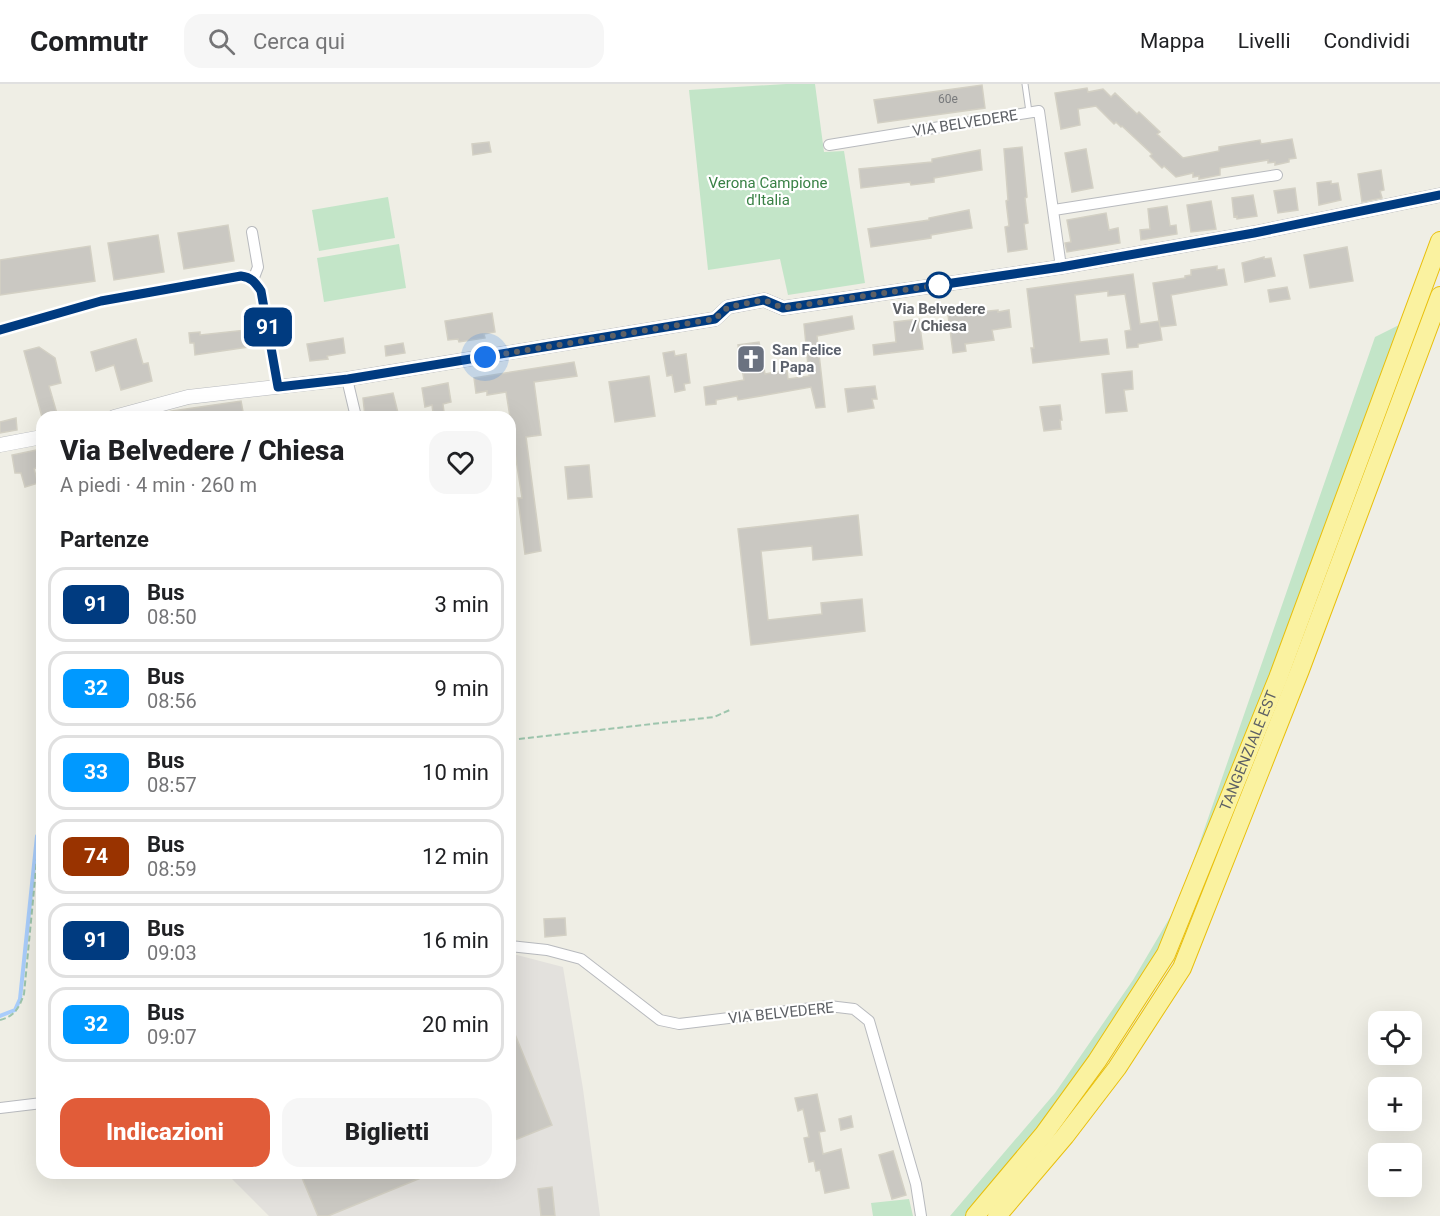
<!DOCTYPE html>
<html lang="it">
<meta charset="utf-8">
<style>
:root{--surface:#fff;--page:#f6f6f6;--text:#202124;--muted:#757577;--line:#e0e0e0;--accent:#e15c39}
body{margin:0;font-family:Roboto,sans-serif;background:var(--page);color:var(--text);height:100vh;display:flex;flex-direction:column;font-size:22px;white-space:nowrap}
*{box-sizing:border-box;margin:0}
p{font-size:20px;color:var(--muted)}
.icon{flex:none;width:33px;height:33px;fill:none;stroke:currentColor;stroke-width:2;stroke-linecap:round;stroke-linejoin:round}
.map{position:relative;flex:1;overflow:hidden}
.drawer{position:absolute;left:36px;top:327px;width:480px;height:768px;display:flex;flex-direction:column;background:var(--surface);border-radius:18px;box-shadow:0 6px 24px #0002}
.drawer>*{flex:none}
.badge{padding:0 12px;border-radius:9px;font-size:21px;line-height:39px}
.fabs{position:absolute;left:1368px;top:927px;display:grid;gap:12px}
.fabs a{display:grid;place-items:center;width:54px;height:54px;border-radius:12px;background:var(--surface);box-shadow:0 6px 24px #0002;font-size:30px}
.you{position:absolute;width:30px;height:30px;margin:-15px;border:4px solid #fff;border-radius:50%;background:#1a73e8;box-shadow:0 0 0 9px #1a73e833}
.map>.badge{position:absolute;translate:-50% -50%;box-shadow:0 0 0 3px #fff}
h2{padding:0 24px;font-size:22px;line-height:54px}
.round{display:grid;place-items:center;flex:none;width:63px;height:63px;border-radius:18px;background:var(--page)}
.head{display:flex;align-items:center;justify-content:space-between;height:102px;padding:0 24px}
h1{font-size:28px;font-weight:800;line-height:45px}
.action{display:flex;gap:12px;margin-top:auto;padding:12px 24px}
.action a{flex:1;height:69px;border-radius:18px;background:var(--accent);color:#fff;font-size:24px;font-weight:800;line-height:69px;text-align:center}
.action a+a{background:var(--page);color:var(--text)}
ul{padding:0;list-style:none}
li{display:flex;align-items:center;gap:18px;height:75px;margin:0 12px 9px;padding:0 12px;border:3px solid var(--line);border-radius:18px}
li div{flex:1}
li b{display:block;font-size:22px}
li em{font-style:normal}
li .badge{min-width:66px;font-weight:700;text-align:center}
header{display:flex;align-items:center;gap:36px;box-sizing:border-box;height:84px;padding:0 30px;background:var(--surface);border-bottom:2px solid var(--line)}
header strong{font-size:28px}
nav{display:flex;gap:33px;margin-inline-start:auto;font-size:21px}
.search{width:420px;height:54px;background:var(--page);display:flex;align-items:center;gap:15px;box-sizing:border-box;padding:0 21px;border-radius:18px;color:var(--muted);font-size:22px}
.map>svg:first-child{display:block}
.industrial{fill:#e3e1dd}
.green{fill:#c3e5c8}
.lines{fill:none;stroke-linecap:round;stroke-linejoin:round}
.stream{stroke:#a9cdfb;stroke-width:4}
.building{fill:#cac8c2;stroke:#d3d0c4;stroke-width:1.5}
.service-casing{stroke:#b8babe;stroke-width:7}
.minor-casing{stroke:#b8babe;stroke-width:12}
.tertiary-casing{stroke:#b8babe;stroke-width:15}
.trunk-casing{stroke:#e9bf0b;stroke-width:20}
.path{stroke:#9dc5ad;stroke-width:2;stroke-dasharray:6 3;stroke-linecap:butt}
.service{stroke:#fff;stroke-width:5}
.minor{stroke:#fff;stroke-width:10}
.tertiary{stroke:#fff;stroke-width:14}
.trunk{stroke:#faf2a0;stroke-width:18}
.line-casing{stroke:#fff;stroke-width:14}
.line{stroke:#003b80;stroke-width:9}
.walk{stroke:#5d6065;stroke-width:6;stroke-dasharray:0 10.8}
.stop-dot{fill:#fff;stroke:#003b80;stroke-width:3}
.labels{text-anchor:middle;stroke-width:4.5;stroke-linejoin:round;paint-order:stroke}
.number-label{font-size:12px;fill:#787a7c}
.street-label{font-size:15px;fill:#5d6065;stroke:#fff}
.park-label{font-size:15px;fill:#398145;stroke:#fff}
.stop-label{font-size:15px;font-weight:bold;fill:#5d6065;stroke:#fff}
.worship-label{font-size:15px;font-weight:bold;fill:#5b616d;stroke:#fff;text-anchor:start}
</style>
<header>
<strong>Commutr</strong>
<div class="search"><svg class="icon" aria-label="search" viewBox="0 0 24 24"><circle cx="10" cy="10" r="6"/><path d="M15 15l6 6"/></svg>Cerca qui</div>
<nav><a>Mappa</a><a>Livelli</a><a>Condividi</a></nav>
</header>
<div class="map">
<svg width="1440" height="1132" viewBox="0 0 1440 1132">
<rect width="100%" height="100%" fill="#efeee5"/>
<!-- industrial -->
<path class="industrial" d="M510,871h7l46,12 20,122 17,127h-331l-43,-43h284z"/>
<!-- green -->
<path class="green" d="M786,0h29l9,68 20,-1 21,132 -77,12 -8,-36 -72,11 -19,-180z
M388,113l7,41 -76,13 -7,-41z
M399,160l7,44 -82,14 -7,-44z
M1403,239l-94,279 -172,400 -165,214h-22l105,-123 78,-113 46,-78 196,-565z
M909,1115l4,17h-40l-2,-13z"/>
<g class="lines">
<!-- stream -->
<path class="stream" d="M0,932l15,-6 5,-11 17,-163h5"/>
</g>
<!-- building -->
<path class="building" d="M982,1l3,23 -107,15 -4,-23z
M1087,4l1,4 15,-3 8,8 4,-4 22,21 2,-2 21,20 -3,2 26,24 36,-7v-4l41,-7 1,4 31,-5 4,19 -7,1v3l-14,3v-3l-7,1v-3l-48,8v7l-21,4v-3l-6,1v-4l-17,4 -12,-11 -2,2 -12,-12 2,-2 -30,-28 -1,1 -5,-5 -2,2 -18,-18 -18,3 2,16 -19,4 -6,-36z
M489,58l2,10 -18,3 -1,-11z
M1022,63l5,50 -2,1 3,25 -4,1 3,25 -19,3 -3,-25 4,-1 -3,-25 2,-1 -4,-51z
M1086,65l7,39 -21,4 -7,-39z
M980,66l2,20 -48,8v4l-23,3 -1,-3 -49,6 -2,-19 73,-7v-3z
M1381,86l3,20 -4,1 2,7 -20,4 -4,-28z
M1331,97v3l7,-1 3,17 -22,5 -2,-22z
M1295,104l3,22 -20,3 -4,-22z
M1253,111l4,21 -20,3v-3l-3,1 -2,-19z
M1211,117l5,28 -25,3 -4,-27z
M1167,122l3,20 6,-1 1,9 -36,6 -1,-10 10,-1 -2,-20z
M969,126l3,18 -41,7v3l-60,9 -3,-18 61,-9v-2z
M1106,129l3,17 9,-2 2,15 -53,9 -2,-9 6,-1 -4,-22z
M228,141l6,36 -50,8 -6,-36z
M158,151l6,37 -50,8 -6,-37z
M90,162l5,35 -95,14v-35z
M1347,163l6,34 -43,7 -6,-33z
M1264,173v2l7,-1 4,18 -30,6 -3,-19z
M1217,182v4l7,-1 3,16 -56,10 5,30 -16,2 -7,-44 32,-5v-2l6,-1v-5z
M1133,190l7,50 19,-3 3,19 -24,4v3l-11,1 -2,-17 6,-1 -6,-36 -17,2v-5l-33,4 5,47 27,-3 2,15 -76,9 -2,-15h3l-7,-59z
M1287,203l3,12 -20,3 -2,-12z
M998,226v2l11,-2 2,17 -19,3 2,10 -29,4 1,7 -13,2 -5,-38z
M492,229l3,19 -11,2 1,4 -26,4 -1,-3 -10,1 -3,-19z
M852,232l2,13 -37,7 8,71 -9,1 -5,-21 -73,13 -1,-4 -21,4v4l-10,1 -2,-18 40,-7 -6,-35 21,-3 6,32 22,-4 1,9 21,-3 -5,-52z
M919,235l4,30 -49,6 -1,-10 23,-3 -2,-20z
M246,246l2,17 -53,8 -1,-12h-4l-1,-10 11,-1v3z
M343,254l2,15 -18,3 1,3 -18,2 -3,-17z
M136,255l7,25 5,-1 4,18 -31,9 -7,-25 -18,6 -5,-19z
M403,259l2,10 -19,3 -1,-10z
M39,263l16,11 6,25 -12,3 9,31h-16l-18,-66z
M674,267l1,5 11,-2 4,29 -6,1 1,6 -10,2 -3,-17 -5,1 -4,-23z
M574,278l3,14 -43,6 7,53 -15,2 15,114 -16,3 -7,-56h4l-4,-26 -4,-25 -4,1v-31l-4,-25 -19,3v-4l-11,2 -2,-15z
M1132,287l1,18 -9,1 3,21 -21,2 -4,-39z
M649,292l6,40 -40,6 -6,-40z
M448,299l3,19 -8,2 1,8 -11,1 -1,-8 -7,2 -3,-19z
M875,302l2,13h-5l2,9 -26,4 -3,-23z
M393,309l6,24h-34l-2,-19z
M241,317l3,16h-75l-1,-5 4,-1z
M1060,321l2,15h-2l1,9 -17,2 -4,-24z
M16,334l1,12 -17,3v-11z
M37,366l3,16 -6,3 4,14 -13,4 -4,-14h-6l-3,-18z
M589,381l3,32 -24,2 -3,-32z
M858,431l4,40 -49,5 -1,-14 -51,5 7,69 54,-6 -1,-11 41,-4 3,32 -114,14 -13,-116z
M565,834l1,17 -21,2 -1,-18z
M510,938l42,103 -42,17z
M817,1010l8,37 -6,1 4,22 18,-5 8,39 -24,5 -5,-23 -4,1 -2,-10 -5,1 -5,-24 5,-1 -6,-28 -5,2 -3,-13z
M851,1032l2,11 -12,3 -2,-11z
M893,1067l13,44 -14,4 -13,-44z
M300,1089h133l-105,43h-10z
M552,1103l3,29h-14l-3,-27z"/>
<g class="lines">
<!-- service casing -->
<g class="service-casing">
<path id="service" d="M1025,0l4,28"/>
</g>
<!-- minor casing -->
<g class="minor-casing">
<path id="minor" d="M829,61l210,-34 22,156
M1054,126l223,-35
M252,148l6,35 -5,13
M0,246l101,-29 140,-25 8,1 12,14 17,96
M347,295l9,38
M510,862l37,4 34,9 79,61 19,4 150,-18 25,3 15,12 47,163 5,32
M0,1024l42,-5"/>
</g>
<!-- tertiary casing -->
<g class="tertiary-casing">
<path id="tertiary" d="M114,333l74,-20 159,-18 368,-60 13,-12 36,-7 19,8 278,-41 193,-34 186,-38
M0,361l42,-8"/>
</g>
<!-- trunk casing -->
<g class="trunk-casing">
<g id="trunk">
<path id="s1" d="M975,1132l69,-82 53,-73 69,-107 112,-276 162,-437"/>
<path d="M997,1132l68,-80 52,-68 65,-100 118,-298 140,-374"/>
</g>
</g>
<!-- path -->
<path class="path" d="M510,656l204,-23 18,-8
M0,936c15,-4 19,-12 24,-26l14,-146 4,-10"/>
<!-- service -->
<use href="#service" class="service"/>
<!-- minor -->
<use href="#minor" class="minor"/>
<!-- tertiary -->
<use href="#tertiary" class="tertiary"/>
<!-- trunk -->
<use href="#trunk" class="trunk"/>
</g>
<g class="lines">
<!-- line casing -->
<g class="line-casing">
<path id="line" d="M0,246l101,-29 140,-25c10,1 14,6 20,15l17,96 70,-8 367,-60 13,-12 36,-7 19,8 278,-41 193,-34 186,-38"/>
</g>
<!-- line -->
<use href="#line" class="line"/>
<!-- walk -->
<path class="walk" d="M485,273l230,-38 13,-12 36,-7 19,8 162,-24 -6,1"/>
</g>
<!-- icons -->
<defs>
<g id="church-square" transform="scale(1.5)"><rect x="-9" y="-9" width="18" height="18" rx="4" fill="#6b7280" stroke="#fff"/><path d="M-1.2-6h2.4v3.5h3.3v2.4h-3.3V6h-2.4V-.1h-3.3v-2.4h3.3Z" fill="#fff"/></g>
</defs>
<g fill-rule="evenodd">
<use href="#church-square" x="751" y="275"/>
</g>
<!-- markers -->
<circle class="stop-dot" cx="939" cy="201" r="12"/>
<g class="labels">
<!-- number labels -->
<g class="number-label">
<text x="948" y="19">60e</text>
</g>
<!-- street labels -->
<g class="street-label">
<text transform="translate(965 39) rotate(-9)" y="5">VIA BELVEDERE</text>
<text dy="5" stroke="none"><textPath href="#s1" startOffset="544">TANGENZIALE EST</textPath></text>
<text transform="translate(781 929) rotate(-6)" y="5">VIA BELVEDERE</text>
</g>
<!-- park labels -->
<g class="park-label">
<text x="768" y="104">Verona Campione<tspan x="768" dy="17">d'Italia</tspan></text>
</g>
<!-- stop labels -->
<g class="stop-label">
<text x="939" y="230">Via Belvedere<tspan x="939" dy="17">/ Chiesa</tspan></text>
</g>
<!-- worship labels -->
<g class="worship-label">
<text x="772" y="271">San Felice<tspan x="772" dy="17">I Papa</tspan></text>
</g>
</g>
</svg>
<div class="fabs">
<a><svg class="icon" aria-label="locate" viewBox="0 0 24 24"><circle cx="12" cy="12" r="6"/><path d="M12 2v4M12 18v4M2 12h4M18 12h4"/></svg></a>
<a>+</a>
<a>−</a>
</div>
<div class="you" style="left:485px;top:273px"></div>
<b class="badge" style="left:268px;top:243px;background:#003b80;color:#fff">91</b>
<section class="drawer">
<div class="head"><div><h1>Via Belvedere / Chiesa</h1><p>A piedi · 4 min · 260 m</p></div><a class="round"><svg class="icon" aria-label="heart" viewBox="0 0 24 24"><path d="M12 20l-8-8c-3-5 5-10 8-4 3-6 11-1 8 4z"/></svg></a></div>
<h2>Partenze</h2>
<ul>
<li><span class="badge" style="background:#003b80;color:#fff">91</span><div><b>Bus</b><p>08:50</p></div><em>3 min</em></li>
<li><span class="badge" style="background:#09f;color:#fff">32</span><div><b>Bus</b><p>08:56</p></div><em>9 min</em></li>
<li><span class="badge" style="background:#09f;color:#fff">33</span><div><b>Bus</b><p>08:57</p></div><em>10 min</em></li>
<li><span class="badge" style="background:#930;color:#fff">74</span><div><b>Bus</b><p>08:59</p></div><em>12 min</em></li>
<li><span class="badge" style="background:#003b80;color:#fff">91</span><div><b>Bus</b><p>09:03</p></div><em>16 min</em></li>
<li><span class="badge" style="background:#09f;color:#fff">32</span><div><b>Bus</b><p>09:07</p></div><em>20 min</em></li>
</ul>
<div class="action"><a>Indicazioni</a><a>Biglietti</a></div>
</section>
</div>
